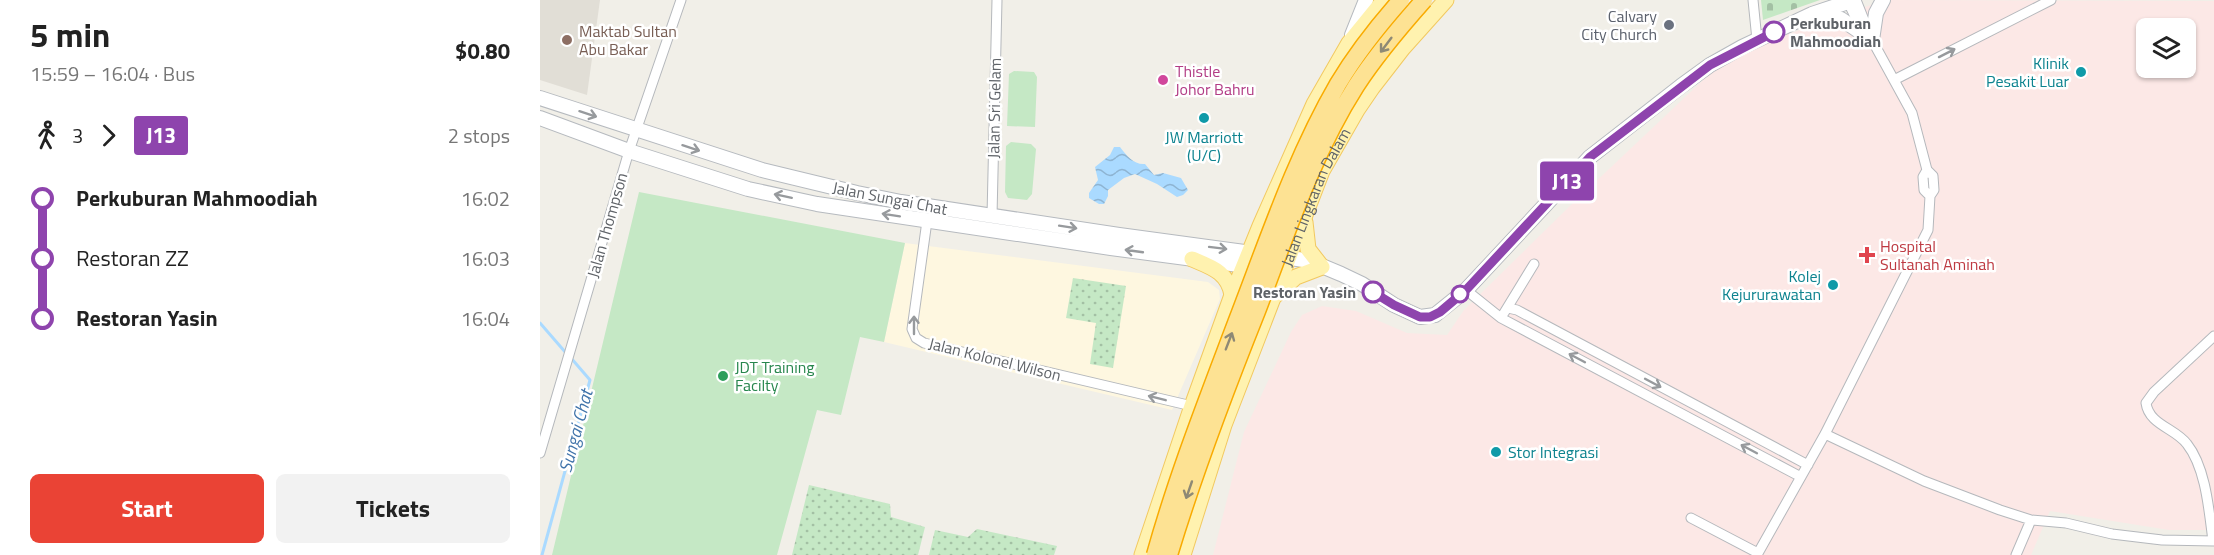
<!DOCTYPE html>
<meta charset="utf-8">
<style>
:root{--surface:#fff;--page:#f2f2f2;--text:#222;--muted:#767676;--accent:#ea4335}
body{margin:0;font-family:"Titillium Web",sans-serif;background:var(--page);color:var(--text);height:100vh;display:flex;flex-direction:column;font-size:22px;white-space:nowrap}
*{box-sizing:border-box;margin:0}
p{font-size:20px;color:var(--muted)}
.icon{flex:none;width:33px;height:33px;fill:none;stroke:currentColor;stroke-width:2;stroke-linecap:round;stroke-linejoin:round}
.map{position:relative;flex:1;overflow:hidden}
.sheet{display:flex;flex-direction:column;background:var(--surface);width:540px}
.sheet>*{flex:none}
.badge{padding:0 12px;border-radius:4px;font-size:21px;line-height:39px}
.controls{position:absolute;left:1596px;top:18px;display:grid;gap:12px}
.controls a{display:grid;place-items:center;width:60px;height:60px;border-radius:9px;background:var(--surface);box-shadow:0 2px 4px #0004;font-size:30px}
.map>.badge{position:absolute;translate:-50% -50%;box-shadow:0 0 0 3px #fff}
.legs{display:flex;align-items:center;gap:9px;height:66px;padding:0 30px;font-size:20px}
.legs p{margin-inline-start:auto}
.headline{display:flex;align-items:center;justify-content:space-between;height:102px;padding:0 30px}
h1{font-size:33px;font-weight:700;line-height:45px}
.cta{display:flex;gap:12px;margin-top:auto;padding:12px 30px}
.cta a{flex:1;height:69px;border-radius:9px;background:var(--accent);color:#fff;font-size:24px;font-weight:700;line-height:69px;text-align:center}
.cta a+a{background:var(--page);color:var(--text)}
ul{padding:0 30px;list-style:none}
li{display:flex;align-items:center;gap:21px;height:60px;font-size:22px}
li i{display:grid;place-items:center;width:9px;height:100%;margin:0 8px;background:currentColor}
li i::after{content:'';width:15px;height:15px;margin:-8px;border:4px solid;border-radius:50%;background:var(--surface)}
li p{margin-inline-start:auto}
li:first-child i{background:linear-gradient(#0000 50%,currentColor 0)}
li:last-child i{background:linear-gradient(currentColor 50%,#0000 0)}
main{display:flex;flex:1;min-height:0}
.map>svg:first-child{display:block}
.commercial{fill:#fef7e0}
.education{fill:#e1ded6}
.medical{fill:#fce8e6;fill-rule:evenodd}
.grass{fill:url(#grass-dots)}
.cemetery{fill:url(#cemetery-stones)}
.green{fill:#c5e8c5}
.water{fill:url(#water-waves)}
.lines{fill:none;stroke-linecap:round;stroke-linejoin:round}
.stream{stroke:#aadaff;stroke-width:3}
.street-casing{stroke:#b5b8bc;stroke-width:11}
.secondary-casing{stroke:#b6babf;stroke-width:16}
.primary-casing{stroke:#f2c960;stroke-width:17}
.street{stroke:#fff;stroke-width:9}
.secondary{stroke:#fff;stroke-width:14}
.primary{stroke:#fff2af;stroke-width:15}
.highway-bridge-casing{stroke:#f9ab00;stroke-width:19;stroke-linecap:butt}
.highway-bridge{stroke:#fde293;stroke-width:16}
.oneway{stroke:#8e8975}
.oneway2{stroke:#979a9d}
.line-1-casing{stroke:#fff;stroke-width:14}
.line-1{stroke:#8e44ad;stroke-width:9}
.worship-dot{fill:#6b7280;stroke:#fff;stroke-width:2}
.stop-1-dot{fill:#fff;stroke:#8e44ad;stroke-width:3}
.education-dot{fill:#8d6e63;stroke:#fff;stroke-width:2}
.culture-dot{fill:#0f9aa8;stroke:#fff;stroke-width:2}
.hotel-dot{fill:#d1479c;stroke:#fff;stroke-width:2}
.health-dot{fill:#e0444e;stroke:#fff;stroke-width:2}
.leisure-dot{fill:#2e9e5b;stroke:#fff;stroke-width:2}
.labels{text-anchor:middle;stroke-width:5;stroke-linejoin:round;paint-order:stroke}
.worship-label{font-size:16px;fill:#5b616d;stroke:#fff;text-anchor:end}
.stop-label{font-size:16px;font-weight:bold;fill:#5f6368;stroke:#fff;text-anchor:start}
.education-label{font-size:16px;fill:#785e54;stroke:#fff;text-anchor:start}
.culture-label{font-size:16px;fill:#0d838f;stroke:#fff;text-anchor:end}
.hotel-label{font-size:16px;fill:#b23c85;stroke:#fff;text-anchor:start}
.street-label{font-size:16px;fill:#5f6368;stroke:#fff}
.health-label{font-size:16px;fill:#be3a42;stroke:#fff;text-anchor:start}
.leisure-label{font-size:16px;fill:#27864d;stroke:#fff;text-anchor:start}
.water-label{font-size:18px;font-style:italic;fill:#4174aa;stroke:#fff}
</style>
<main>
<section class="sheet">
<div class="headline"><div><h1>5 min</h1><p>15:59 – 16:04 · Bus</p></div><b>$0.80</b></div>
<div class="legs"><svg class="icon" aria-label="walk" viewBox="0 0 24 24"><circle cx="13" cy="4" r="2"/><path d="M13 8l-2 6 4 7M11 14l-3 7M7 12l3-4h3l4 4"/></svg>3<svg class="icon" aria-label="forward" viewBox="0 0 24 24"><path d="M9 5l7 7-7 7"/></svg><b class="badge" style="background:#8e44ad;color:#fff">J13</b><p>2 stops</p></div>
<ul>
<li><i style="color:#8e44ad"></i><b>Perkuburan Mahmoodiah</b><p>16:02</p></li>
<li><i style="color:#8e44ad"></i><span>Restoran ZZ</span><p>16:03</p></li>
<li><i style="color:#8e44ad"></i><b>Restoran Yasin</b><p>16:04</p></li>
</ul>
<div class="cta"><a>Start</a><a>Tickets</a></div>
</section>
<div class="map">
<svg width="1674" height="555" viewBox="0 0 1674 555">
<defs>
<pattern id="grass-dots" width="8" height="8" patternUnits="userSpaceOnUse" patternTransform="scale(1.5)"><rect width="8" height="8" fill="#c5e8c5"/><path d="M2 2h.1M6 6h.1" fill="none" stroke="#a3c0a4" stroke-width="1.8" stroke-linecap="round"/></pattern>
<pattern id="cemetery-stones" width="16" height="16" patternUnits="userSpaceOnUse" patternTransform="scale(1.5)"><rect width="16" height="16" fill="#c5e8c5"/><path d="M2 7V4a2 2 0 0 1 4 0v3zM10 15v-3a2 2 0 0 1 4 0v3z" fill="#a3c0a4"/></pattern>
<pattern id="water-waves" width="16" height="10" patternUnits="userSpaceOnUse" patternTransform="scale(1.5)"><rect width="16" height="10" fill="#aadaff"/><path d="M0 5q4-4 8 0t8 0" fill="none" stroke="#8eb4d2"/></pattern>
</defs>
<rect width="100%" height="100%" fill="#f1efe8"/>
<!-- commercial -->
<path class="commercial" d="M365,243l303,39 11,8 1,9 -48,111 -288,-68z"/>
<!-- education -->
<path class="education" d="M0,0h60l-13,95 -47,-15z"/>
<!-- medical -->
<path class="medical" d="M1345,0l329,1v529h-45l-119,-19 -19,44h-818l31,-123 47,-100 11,-17 20,-9 34,5 51,22 40,2 17,-25 108,-106 145,-137 46,-24zM1606,28h40v40h-40z"/>
<!-- grass -->
<path class="grass" d="M533,278l53,8 -13,82 -23,-4 6,-41 -30,-5z
M269,485l81,19 1,13 34,10 -7,28h-126z
M437,529l80,17 -3,9h-125l6,-25 33,7z"/>
<!-- cemetery -->
<path class="cemetery" d="M1221,0h59l-57,20z"/>
<!-- green -->
<path class="green" d="M474,71l20,1 3,5 -2,50 -28,-1 2,-52z
M471,142l20,2 5,5 -4,45 -5,6 -19,-2 -3,-6 1,-46z
M99,192l266,51 -21,99 -24,-5 -19,78 -24,-5 -40,145h-225z"/>
<!-- water -->
<path class="water" d="M574,147h6c7,9 14,18 25,17l9,11 9,-2 18,5 7,12 -5,5 -6,2 -20,-13 -22,-10 -11,4 -16,12v6l-4,8h-5l-10,-6v-5l9,-13 -3,-13 15,-12z"/>
<g class="lines">
<!-- stream -->
<path class="stream" d="M0,323l26,30
M2,555l48,-175 -19,-22"/>
<!-- street casing -->
<g class="street-casing">
<path id="street" d="M1213,0l4,40
M1316,0l14,35
M1354,80l157,-80
M1387,170l-4,7 1,13 6,6
M452,216l5,-216
M387,221l-15,108 4,9 8,5 268,63
M926,290l35,28 300,159
M968,308l9,2 291,155
M964,313l30,-49
M1285,434l99,47 76,29 31,10 35,3 46,11 50,6 52,1
M0,453l89,-302 52,-151
M1151,518l67,35
M1673,541c-4,-30 -7,-73 -26,-97 -12,-16 -38,-19 -41,-41l8,-11 60,-56
M1217,555l68,-121 103,-204 2,-34 4,-6 -1,-14 -6,-6 -15,-57 -40,-73 -11,-11 -13,-27
M1476,555l15,-35"/>
</g>
<!-- secondary casing -->
<g class="secondary-casing">
<path id="secondary" d="M1275,15l26,4 31,21
M812,35l14,-35
M1332,40l4,-27 7,-13
M0,98l222,72 95,23 44,9 218,33 140,19
M0,118l89,33 119,38 69,15 294,44 143,19
M738,256l32,5 31,13 21,10 32,21 26,12 15,-2 31,-25 124,-133 91,-71 29,-21 32,-18 70,-33 42,-14"/>
</g>
<!-- primary casing -->
<g class="primary-casing">
<g id="primary">
<path d="M652,259c19,8 36,13 40,36"/>
<path d="M736,295l20,-18 26,-10 -14,-18 -3,-27"/>
<path d="M602,555l50,-149 40,-111 28,-69 54,-122 35,-61 35,-43"/>
<path id="s1" d="M643,555l41,-130 98,-254 35,-61 15,-22 31,-40 43,-48"/>
</g>
</g>
<!-- street -->
<use href="#street" class="street"/>
<!-- secondary -->
<use href="#secondary" class="secondary"/>
<!-- primary -->
<use href="#primary" class="primary"/>
<!-- highway-bridge casing -->
<g class="highway-bridge-casing">
<path id="highway-bridge" d="M615,555c22,-79 52,-155 81,-232 31,-80 59,-165 102,-239 18,-30 40,-58 63,-84
M629,555c25,-83 56,-164 88,-244 29,-76 55,-156 99,-225 20,-31 44,-59 68,-86"/>
</g>
<!-- highway-bridge -->
<use href="#highway-bridge" class="highway-bridge"/>
</g>
<!-- one-way arrows -->
<defs><path id="oneway-shaft" d="M-6 0H5M1.5-3L5.5 0L1.5 3" fill="none" stroke-width="1.6" stroke-linecap="round" stroke-linejoin="round" transform="scale(1.5)"/></defs>
<g class="oneway">
<use href="#oneway-shaft" transform="translate(846 45) rotate(127)"/>
<use href="#oneway-shaft" transform="translate(689 341) rotate(-69)"/>
<use href="#oneway-shaft" transform="translate(649 490) rotate(109)"/>
</g>
<g class="oneway2">
<use href="#oneway-shaft" transform="translate(1407 53) rotate(-27)"/>
<use href="#oneway-shaft" transform="translate(48 114) rotate(18)"/>
<use href="#oneway-shaft" transform="translate(151 148) rotate(18)"/>
<use href="#oneway-shaft" transform="translate(243 196) rotate(-168)"/>
<use href="#oneway-shaft" transform="translate(351 215) rotate(-171)"/>
<use href="#oneway-shaft" transform="translate(528 227) rotate(9)"/>
<use href="#oneway-shaft" transform="translate(678 248) rotate(7)"/>
<use href="#oneway-shaft" transform="translate(594 251) rotate(-172)"/>
<use href="#oneway-shaft" transform="translate(374 325) rotate(-90)"/>
<use href="#oneway-shaft" transform="translate(1037 358) rotate(-152)"/>
<use href="#oneway-shaft" transform="translate(1113 383) rotate(28)"/>
<use href="#oneway-shaft" transform="translate(617 398) rotate(-166)"/>
<use href="#oneway-shaft" transform="translate(1209 449) rotate(-152)"/>
</g>
<g class="lines">
<!-- line-1 casing -->
<g class="line-1-casing">
<path id="line-1" d="M833,292l21,13 26,12h10l10,-5 26,-22 124,-133 120,-92 64,-33"/>
</g>
<!-- line-1 -->
<use href="#line-1" class="line-1"/>
</g>
<!-- markers -->
<circle class="worship-dot" cx="1129" cy="25" r="6"/>
<g class="stop-1-dot">
<circle cx="1234" cy="32" r="10"/>
<circle cx="833" cy="292" r="10"/>
<circle cx="920" cy="294" r="8"/>
</g>
<circle class="education-dot" cx="27" cy="40" r="6"/>
<g class="culture-dot">
<circle cx="1541" cy="72" r="6"/>
<circle cx="664" cy="118" r="6"/>
<circle cx="1293" cy="285" r="6"/>
<circle cx="956" cy="452" r="6"/>
</g>
<circle class="hotel-dot" cx="623" cy="80" r="6"/>
<path class="health-dot" d="M1324 246h6v6h6v6h-6v6h-6v-6h-6v-6h6z"/>
<circle class="leisure-dot" cx="183" cy="376" r="6"/>
<g class="labels">
<!-- worship labels -->
<g class="worship-label">
<text x="1117" y="22">Calvary<tspan x="1117" dy="18">City Church</tspan></text>
</g>
<!-- stop labels -->
<g class="stop-label">
<text x="1250" y="29">Perkuburan<tspan x="1250" dy="18">Mahmoodiah</tspan></text>
<text x="816" y="298" text-anchor="end">Restoran Yasin</text>
</g>
<!-- education labels -->
<g class="education-label">
<text x="39" y="37">Maktab Sultan<tspan x="39" dy="18">Abu Bakar</tspan></text>
</g>
<!-- culture labels -->
<g class="culture-label">
<text x="1529" y="69">Klinik<tspan x="1529" dy="18">Pesakit Luar</tspan></text>
<text x="664" y="143" text-anchor="middle">JW Marriott<tspan x="664" dy="18">(U/C)</tspan></text>
<text x="1281" y="282">Kolej<tspan x="1281" dy="18">Kejururawatan</tspan></text>
<text x="968" y="458" text-anchor="start">Stor Integrasi</text>
</g>
<!-- hotel labels -->
<g class="hotel-label">
<text x="635" y="77">Thistle<tspan x="635" dy="18">Johor Bahru</tspan></text>
</g>
<!-- street labels -->
<g class="street-label">
<text transform="translate(454 108) rotate(-89)" y="6">Jalan Sri Gelam</text>
<text dy="6" stroke="none"><textPath href="#s1" startOffset="382">Jalan Lingkaran Dalam</textPath></text>
<text transform="translate(350 198) rotate(11)" y="6">Jalan Sungai Chat</text>
<text transform="translate(67 225) rotate(-74)" y="6">Jalan Thompson</text>
<text transform="translate(455 359) rotate(14)" y="6">Jalan Kolonel Wilson</text>
</g>
<!-- health labels -->
<g class="health-label">
<text x="1340" y="252">Hospital<tspan x="1340" dy="18">Sultanah Aminah</tspan></text>
</g>
<!-- leisure labels -->
<g class="leisure-label">
<text x="195" y="373">JDT Training<tspan x="195" dy="18">Facilty</tspan></text>
</g>
<!-- water labels -->
<g class="water-label">
<text transform="translate(36 431) rotate(-75)" y="6">Sungai Chat</text>
</g>
</g>
</svg>
<div class="controls">
<a><svg class="icon" aria-label="layers" viewBox="0 0 24 24"><path d="M12 4l9 5-9 5-9-5zM3 14l9 5 9-5"/></svg></a>
</div>
<b class="badge" style="left:1027px;top:181px;background:#8e44ad;color:#fff">J13</b>
</div>
</main>
